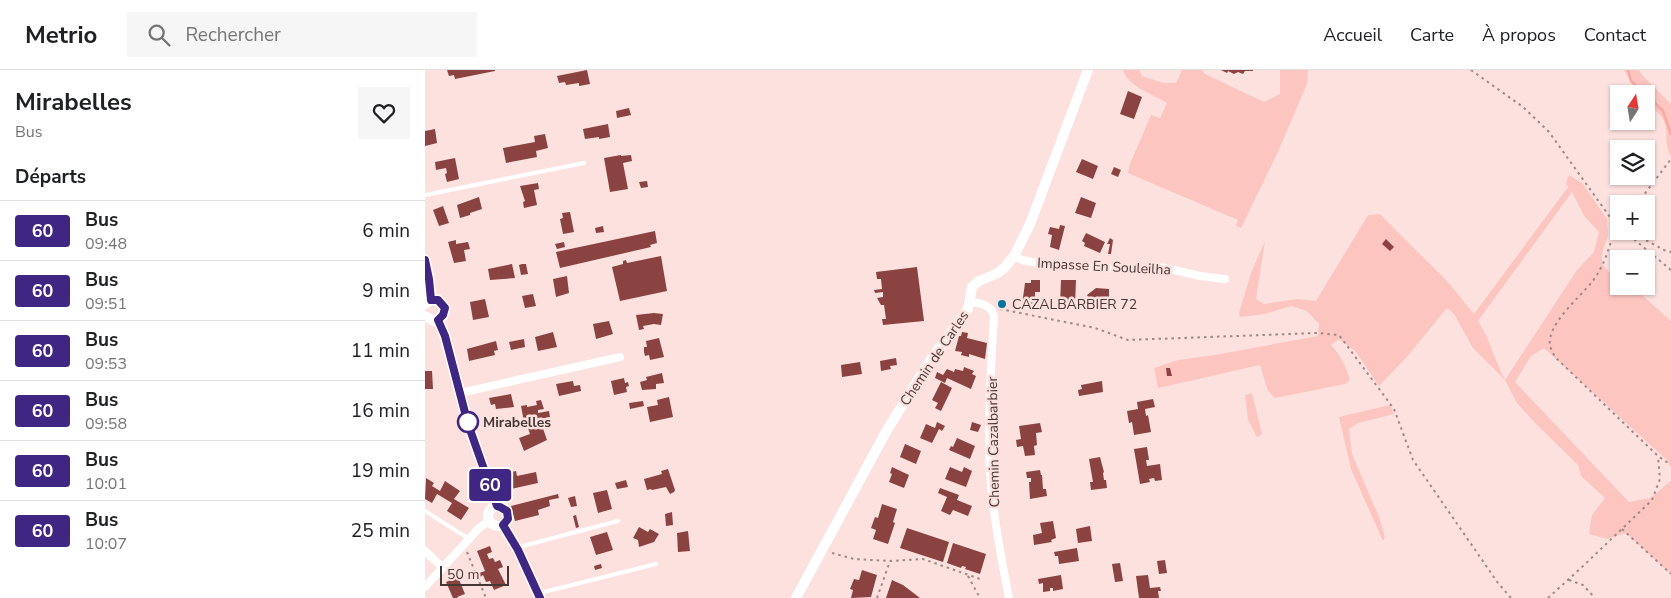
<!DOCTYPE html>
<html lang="fr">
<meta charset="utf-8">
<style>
:root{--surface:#fff;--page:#f6f6f6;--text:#202124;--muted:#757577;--line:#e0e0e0}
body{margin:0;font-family:"Nunito Sans",sans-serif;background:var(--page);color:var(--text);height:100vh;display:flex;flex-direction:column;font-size:19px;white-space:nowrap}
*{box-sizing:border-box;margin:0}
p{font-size:16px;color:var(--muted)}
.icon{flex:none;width:28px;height:28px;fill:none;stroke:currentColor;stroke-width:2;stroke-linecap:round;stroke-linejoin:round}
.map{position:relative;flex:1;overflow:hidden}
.side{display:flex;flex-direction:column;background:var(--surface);width:425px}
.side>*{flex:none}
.badge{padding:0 10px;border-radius:4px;font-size:18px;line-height:32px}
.needle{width:32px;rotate:12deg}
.buttons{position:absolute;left:1185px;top:15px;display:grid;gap:10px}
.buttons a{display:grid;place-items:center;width:45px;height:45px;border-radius:0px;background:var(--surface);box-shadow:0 1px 4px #0004;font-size:25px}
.scale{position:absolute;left:15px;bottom:12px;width:69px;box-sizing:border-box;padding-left:5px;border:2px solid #443736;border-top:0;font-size:14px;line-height:18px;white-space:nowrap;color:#443736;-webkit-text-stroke:4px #fde1de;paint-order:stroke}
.map>.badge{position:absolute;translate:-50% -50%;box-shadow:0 0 0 2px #fff}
h2{padding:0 15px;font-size:19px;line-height:45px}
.round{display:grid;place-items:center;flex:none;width:52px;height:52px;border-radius:0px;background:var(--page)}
.overview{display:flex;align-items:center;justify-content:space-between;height:85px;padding:0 15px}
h1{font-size:24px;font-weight:700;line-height:38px}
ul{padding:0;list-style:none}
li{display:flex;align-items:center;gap:15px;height:60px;padding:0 15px;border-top:1px solid var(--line)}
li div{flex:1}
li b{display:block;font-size:19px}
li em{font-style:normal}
li .badge{min-width:55px;font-weight:700;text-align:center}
header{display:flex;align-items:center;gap:30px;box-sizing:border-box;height:70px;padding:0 25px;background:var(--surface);border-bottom:1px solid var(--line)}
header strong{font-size:24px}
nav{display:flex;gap:28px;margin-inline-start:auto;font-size:18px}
.search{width:350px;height:45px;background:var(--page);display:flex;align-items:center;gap:12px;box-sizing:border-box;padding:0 18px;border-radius:0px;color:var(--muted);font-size:19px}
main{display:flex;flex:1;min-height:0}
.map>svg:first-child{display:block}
.green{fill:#fdc5c0;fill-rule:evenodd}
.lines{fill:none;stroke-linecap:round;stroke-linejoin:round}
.stream{stroke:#faa8a2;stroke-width:2.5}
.building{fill:#8a4340}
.path{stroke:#9d8987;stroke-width:2;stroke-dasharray:2.5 4;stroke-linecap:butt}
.service{stroke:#fff;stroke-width:4}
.minor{stroke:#fff;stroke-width:8}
.tertiary{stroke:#fff;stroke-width:10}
.line-casing{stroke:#fff;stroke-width:11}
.line{stroke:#3f2682;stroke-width:8}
.poi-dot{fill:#05739e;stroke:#fde1de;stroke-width:2}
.stop-dot{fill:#fff;stroke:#3f2682;stroke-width:2.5}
.labels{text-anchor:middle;stroke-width:5;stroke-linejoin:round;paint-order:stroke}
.street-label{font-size:14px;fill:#443736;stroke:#fde1de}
.poi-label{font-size:14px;fill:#443736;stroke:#fde1de;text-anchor:start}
.stop-label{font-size:14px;font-weight:bold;fill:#443736;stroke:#fde1de;text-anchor:start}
</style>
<header>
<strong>Metrio</strong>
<div class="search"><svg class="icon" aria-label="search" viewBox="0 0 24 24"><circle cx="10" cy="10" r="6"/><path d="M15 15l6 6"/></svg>Rechercher</div>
<nav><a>Accueil</a><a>Carte</a><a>À propos</a><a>Contact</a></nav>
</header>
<main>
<section class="side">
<div class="overview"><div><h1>Mirabelles</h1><p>Bus</p></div><a class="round"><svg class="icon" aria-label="heart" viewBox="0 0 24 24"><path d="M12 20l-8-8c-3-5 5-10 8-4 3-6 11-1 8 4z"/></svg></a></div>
<h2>Départs</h2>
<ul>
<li><span class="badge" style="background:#3f2682;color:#fff">60</span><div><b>Bus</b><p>09:48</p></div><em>6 min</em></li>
<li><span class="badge" style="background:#3f2682;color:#fff">60</span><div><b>Bus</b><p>09:51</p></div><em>9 min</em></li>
<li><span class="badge" style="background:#3f2682;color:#fff">60</span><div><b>Bus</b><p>09:53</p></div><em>11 min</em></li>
<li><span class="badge" style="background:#3f2682;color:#fff">60</span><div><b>Bus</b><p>09:58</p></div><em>16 min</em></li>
<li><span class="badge" style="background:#3f2682;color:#fff">60</span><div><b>Bus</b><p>10:01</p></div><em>19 min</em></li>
<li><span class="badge" style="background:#3f2682;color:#fff">60</span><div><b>Bus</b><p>10:07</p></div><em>25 min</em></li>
</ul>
</section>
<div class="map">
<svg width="1246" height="528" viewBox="0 0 1246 528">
<rect width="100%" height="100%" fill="#fde1de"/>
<!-- green -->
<path class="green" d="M698,0h16l3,6 21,7h13l6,-13h20l3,4 59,28 16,-8v-24h28l-1,14 -29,68 -37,76 -5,-2 2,-6 -110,-47 2,-9 21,-49 9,3 7,-15c-14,-9 -39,-16 -44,-33z
M1199,0h15l4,6 28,28v52c-7,-14 -3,-19 -6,-32 -2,-9 -12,-16 -19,-21v-9h-8z
M1144,105l14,9 24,35 1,17 -6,17v11l9,10 8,4v8h13l39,35v146l-3,-6 -124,-113 -13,8 -16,26 114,120 21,-4 21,-17v93l-45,-41 -19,6 -18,-5 3,-19 13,-17 -24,-22 -3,-11 -42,-41 -19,-21 -12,-23 -32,-32 -19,-34 -7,-6 -41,50 -27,28 -23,-34 -17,-13 -8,6c10,11 15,21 19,35l-5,4 -70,14 -7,-7 -8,-26 -102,23 -4,-20 24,-8 37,-5 103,-19 1,-12 -12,-13 -16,-5 -26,8 -25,3 -1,-4 12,-40 14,-32 -9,58 8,5 33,-5 19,2 52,-86 12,-1c19,20 39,39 58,58 14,13 24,28 36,42l94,-127 -2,-4zM1147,122l13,25 14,15 -5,20 -17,18 -72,110c-10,-19 -15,-41 -27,-59z
M827,323l10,41 -5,3 -9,-17 -3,-25z
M965,335l4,9 -36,9 -9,6 3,25 27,63 6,20 -2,4 -32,-72 -12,-52z"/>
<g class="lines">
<!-- stream -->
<path class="stream" d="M1203,0l3,11 15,13
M1221,24l17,17 8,23"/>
</g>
<!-- building -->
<path class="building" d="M22,0h48v1l-40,8 -1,-4 -5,1z
M162,0l3,14 -11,2v-3l-13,2 -1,-3 -6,1 -2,-7z
M796,0h32v1h-8l-2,3 -5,-2 -4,2 -6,-3 -1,2z
M703,21l14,6 -8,22 -14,-5z
M204,38l2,7 -14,3 -1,-7z
M183,54l2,13 -11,2v-2l-14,2 -2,-10z
M10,59l2,14 -12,3v-15z
M120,64l3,14 -12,3 1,6 -31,6 -3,-15 32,-6 -1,-6z
M196,85v1l10,-1 1,6 -9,2 5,26 -18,3 -6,-34z
M30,88l4,21 -12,3 -2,-8 2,-1 -1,-5 -10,2 -1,-8z
M657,89l16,7 -5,13 -17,-7z
M689,97l7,3 -3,7 -7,-3z
M222,111l1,6 -7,1 -2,-6z
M113,113l1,6 -5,1 3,15 -13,3 -1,-6 2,-1 -5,-15z
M54,127l3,12 -12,4v2l-10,3 -3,-13z
M656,127l15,6 -5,15 -16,-5z
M18,136l6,17 -10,3 -6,-16z
M145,142l4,20 -11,2 -3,-15 3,-1 -1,-5z
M635,155l5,1 -6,24 -9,-3 2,-12 -4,-1 2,-7 9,2z
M178,156l1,6 -8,1 -1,-5z
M230,161l2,12 -7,2 1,2 -91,21 -4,-16z
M661,163l19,9 -5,11 -16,-7 1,-3 -3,-2z
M685,168l3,2 -2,14h-3l2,-10h-3z
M961,169l8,8 -4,4 -8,-7z
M31,170v4l12,-2 2,7 -6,1 2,11 -12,2 -6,-21z
M139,172l1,5 -8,2 -2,-5z
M236,186l6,35 -47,10 -8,-34 11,-3v-3l3,-1 1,3z
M87,194l3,14 -25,2 -2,-11z
M97,194h4l2,10 -7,1 -2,-10z
M492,197l7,54 -41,4 -1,-6h4l-2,-14h-3l-4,-7 6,-1v-5l-8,1 -1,-3 8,-1 -1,-10h-4l-1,-7z
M142,206l2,17 -13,4 -3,-18z
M606,210h9v12h-5v14l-13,-1 3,-22h6z
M636,210h15l-1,26 -15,-1z
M671,218l13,1v12l-10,-1v2l-6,4 -6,-11z
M108,224l3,12 -11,2 -3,-12z
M60,229l4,18 -16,3 -3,-18z
M229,243l9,1 -2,11 -7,-1 -11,2 1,3 -5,1 -3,-15z
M184,251l4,13 -17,5 -3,-15z
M128,262l4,15 -19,4 -3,-14z
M537,262l6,1 -1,5 20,5 -2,16 -16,-5v3l-8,-2 1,-3 -7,-1 4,-15h2z
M234,268l5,19 -14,3 -1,-5 -4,1 -1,-4v-5h3l-1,-6z
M99,269l1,8 -14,3 -2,-8z
M71,271l2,9 -4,1 1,4 -26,6 -2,-12z
M471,288l1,7 -7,1 1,3 -10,2 -1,-10z
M435,292l2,12 -20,3 -1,-12z
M539,297l10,4 -2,3 4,2 -5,13 -24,-11 -2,5 -10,-5 2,-6 6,3 4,-6 7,3 1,-3 8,2z
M741,298h4l2,8h-5z
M0,301h7l1,18h-8z
M237,303l2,10 -8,1v5l-14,1 -2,-8 7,-2 -1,-3z
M199,308l1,5 3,-1 1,4 -3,1 1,5 -13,3 -3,-14z
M148,311l1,5 6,-1 1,6 -22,5 -3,-12z
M677,311l1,11 -24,4 -1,-6 4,-1 -1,-4z
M516,312l11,6 -11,23 -6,-3 3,-5 -6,-3z
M86,324l3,13 -18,2 -1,-5 -4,1 -2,-7z
M244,327l4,20 -23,5 -3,-15 11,-2 -1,-5z
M728,329l2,8 -10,2 1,7 2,-1 3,17 -17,3 -2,-13 -3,1 -2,-12 11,-2 -1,-7z
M116,330l3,9 -6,1v3l11,-2 1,6 -26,5 -3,-16 6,-1v2l10,-2 -1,-4z
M218,331l1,5 -14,3 -1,-6z
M512,352l8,4 -3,5 -3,-2 -7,14 -12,-5 6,-14 9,4z
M547,352l9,3 -3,7 -8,-2z
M116,353l6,17 -23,11 -5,-13 11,-4 -2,-6z
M615,353l2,9 -6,1 1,12 -3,1 1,9 -10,1 -2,-10 -6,1 -1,-7 5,-1 -2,-13z
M532,368l18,8 -5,13 -21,-9 2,-4 2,1z
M480,374l16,7 -5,13 -16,-7z
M722,377l2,13h-3l1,6 13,-2 2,16 -7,1 -1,-3 -5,1 1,3 -10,2 -6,-35z
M675,387l4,15 -1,1 1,7h2l1,8 -16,2 -1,-8h3l-4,-23z
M467,397l17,8 -5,13 -15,-6 3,-8 -2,-1z
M525,397l12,5 2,-5 8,4 -6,16 -21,-8z
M243,399l7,21 -1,2 -4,2 -4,-7 -14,3 -1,-1 -4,1 -3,-11 18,-5 -1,-3z
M615,400l1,5h1l1,14h3l1,7 -17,3 -1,-17h2v-4h-4l-1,-6z
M91,401l1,5 19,-4 2,11 -27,6 -4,-16z
M1,408l8,5 -2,3 8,5 5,-10 15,10 -6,8 15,9 -8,12 -14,-9 5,-8 -15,-9 -5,9 -7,-4z
M201,410l2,7 -11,2 -2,-6z
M515,418l19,7 -2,5 15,6 -4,10 -15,-6 -3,5 -9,-4 6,-14 -9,-4z
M182,420l5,19 -14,4 -5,-20z
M133,424l1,4 -10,2 1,6 -12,4 1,5 -24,6 -4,-15z
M150,426l2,10 -6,1 -3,-9z
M457,434l15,5 -4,13 2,1 -7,21 -15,-5 3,-9 -5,-2 4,-11 3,1z
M247,442l1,13 -7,1 -1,-12z
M151,445l3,12 -3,1 -3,-12z
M628,451l3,17 -5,2 1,2 -18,3 -1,-10 9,-2 -2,-10z
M665,456l2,15 -14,2 -2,-14z
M214,457l9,5 2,-3 9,5 -5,8 -15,5 -1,-7 -5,-2z
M482,458l42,14 -6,20 -43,-14z
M263,461l2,20 -12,1 -1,-19z
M182,462l6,18 -17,5 -6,-18z
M528,473l33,11 -6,20 -15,-5 1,-2 -4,-1 -1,2 -14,-5z
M65,476l2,6 -5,2 2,5 4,-1 2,4 5,-2 3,7 -5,2 8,16 -12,5 -4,-9 -4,1 -3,-7 -3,2 -1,-4 6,-2 -8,-20z
M652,478l2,13 -20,3 -1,-8h-3l-1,-4z
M740,490l2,13 -8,1 -2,-13z
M695,493l3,18 -8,1 -3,-18z
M176,494l1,4 -7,2 -1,-4z
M437,500l15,5 -6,22 -20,1 2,-8 -3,-1 4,-10 5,1z
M636,505l2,14 -10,2v-3h-3v3l-7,1v-9l-4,1 -1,-5z
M723,505l2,13 10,-1 1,4h-3l1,7h-20l-3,-22z
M33,507l7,17 -8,3 1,1h-5l-7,-16z
M467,510l11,5 17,13h-34z"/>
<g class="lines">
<!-- path -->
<path class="path" d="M1046,0l52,37 26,25 66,92 4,-2
M1212,134l34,-45
M1190,154c-4,20 -10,41 -23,58 -12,15 -46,43 -42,64 1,3 3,7 5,11l103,99 13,9
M1199,161l47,39
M1204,161l35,19 7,2
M575,239l95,19 33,12 189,-7 22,2 55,74 19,51 85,123 13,15
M1197,459l49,45
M42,482l19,46
M407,483l22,6 36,2 33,-2 60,21
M543,506l12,22
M1144,510l14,5 12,13
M452,528l13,-37
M1123,528l33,-30 71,-68 8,-21 -2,-22"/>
<!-- service -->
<path class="service" d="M0,125l159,-32
M0,441l44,28
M94,477l99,-26
M115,523l116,-29"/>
<!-- minor -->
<path class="minor" d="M589,186l8,4 10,2 97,8 32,-3 39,9 25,3
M545,232c11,1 22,3 24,15 -3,52 -7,104 -4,156 3,42 11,84 19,125
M35,323l160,-36
M0,481l18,17
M0,517l54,-59 10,-7"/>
<!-- tertiary -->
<path class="tertiary" d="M0,190l4,19 2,21
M0,234l6,-4c15,-1 18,16 3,21l-9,-5
M13,250l7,16 23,87 28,83
M63 446a10 10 0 1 1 20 0a10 10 0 1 1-20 0Z
M78,455l15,25 22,48
M371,528l91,-168 44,-71 37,-50 4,-22 7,-6 19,-8 7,-6 9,-11 16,-32 58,-154"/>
</g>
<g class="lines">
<!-- line casing -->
<g class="line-casing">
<path id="line" d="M0,190l4,19 2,21h7l7,8 -2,7 -5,5 7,16 23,88 29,82 3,1 7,4 1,8 -5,6 15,25 22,48"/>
</g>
<!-- line -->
<use href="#line" class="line"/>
</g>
<!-- markers -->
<circle class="poi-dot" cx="577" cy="234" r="5"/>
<circle class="stop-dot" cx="43" cy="352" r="10"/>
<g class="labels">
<!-- street labels -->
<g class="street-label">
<text transform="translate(679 196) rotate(3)" y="5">Impasse En Souleilha</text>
<text transform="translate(509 288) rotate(-56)" y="5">Chemin de Carles</text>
<text transform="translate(568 372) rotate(-91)" y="5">Chemin Cazalbarbier</text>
</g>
<!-- poi labels -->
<g class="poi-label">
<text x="587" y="239">CAZALBARBIER 72</text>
</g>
<!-- stop labels -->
<g class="stop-label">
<text x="58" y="357">Mirabelles</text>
</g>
</g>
</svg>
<div class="buttons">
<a><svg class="needle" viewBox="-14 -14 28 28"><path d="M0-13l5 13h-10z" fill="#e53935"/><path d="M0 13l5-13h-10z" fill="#757577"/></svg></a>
<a><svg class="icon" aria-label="layers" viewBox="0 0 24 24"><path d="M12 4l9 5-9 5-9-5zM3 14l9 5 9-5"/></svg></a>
<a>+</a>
<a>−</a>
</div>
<div class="scale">50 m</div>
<b class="badge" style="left:65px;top:415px;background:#3f2682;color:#fff">60</b>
</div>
</main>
